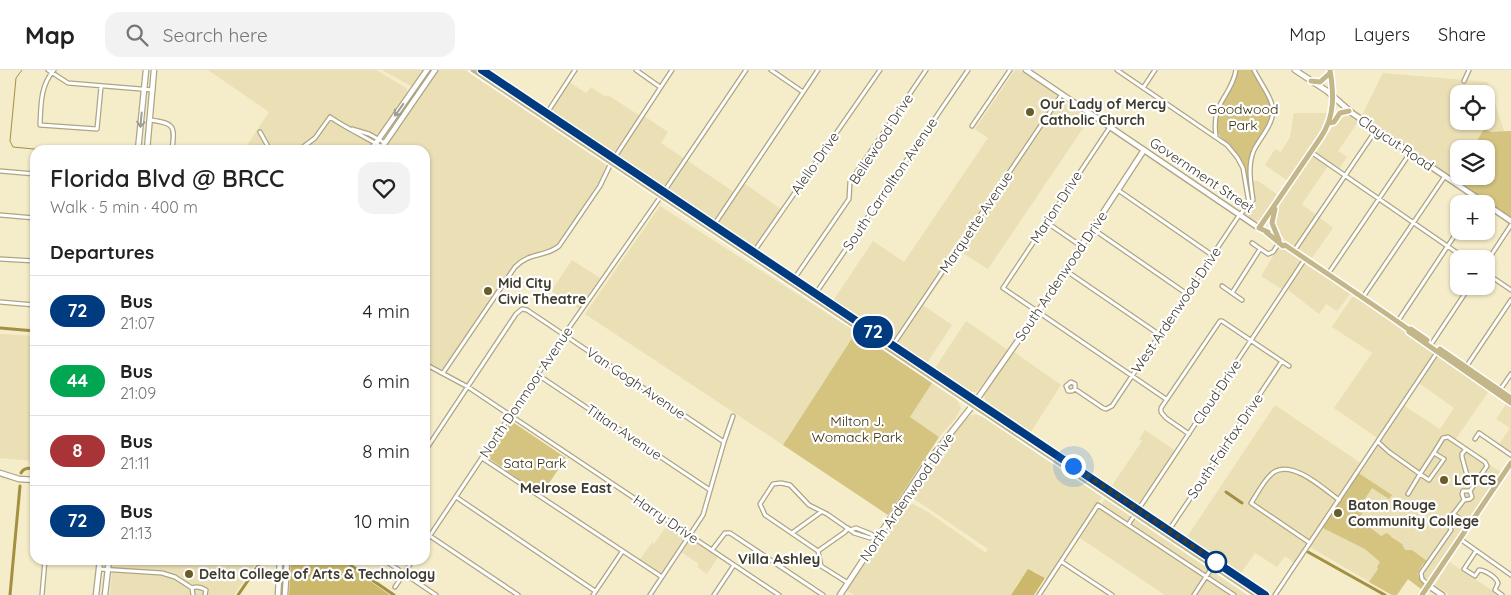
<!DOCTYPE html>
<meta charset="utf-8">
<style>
:root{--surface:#fff;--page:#f2f2f2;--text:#222;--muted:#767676;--line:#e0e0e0}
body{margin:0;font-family:Quicksand,sans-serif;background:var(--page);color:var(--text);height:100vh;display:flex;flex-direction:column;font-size:19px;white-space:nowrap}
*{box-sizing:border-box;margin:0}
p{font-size:16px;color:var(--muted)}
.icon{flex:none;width:28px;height:28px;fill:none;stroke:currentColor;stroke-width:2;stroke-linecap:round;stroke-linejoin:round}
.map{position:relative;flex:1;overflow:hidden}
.drawer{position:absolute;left:30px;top:75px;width:400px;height:420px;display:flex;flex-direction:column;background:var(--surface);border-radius:15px;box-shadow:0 1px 4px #0004}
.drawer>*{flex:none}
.badge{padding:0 10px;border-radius:16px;font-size:18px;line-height:32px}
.tools{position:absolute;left:1450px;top:15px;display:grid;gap:10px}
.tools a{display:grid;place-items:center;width:45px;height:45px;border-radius:10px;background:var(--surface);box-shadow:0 1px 4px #0004;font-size:25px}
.you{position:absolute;width:25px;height:25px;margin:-12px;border:4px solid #fff;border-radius:50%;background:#1a73e8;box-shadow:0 0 0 8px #1a73e833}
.map>.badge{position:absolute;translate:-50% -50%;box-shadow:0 0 0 2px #fff}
h2{padding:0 20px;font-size:19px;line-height:45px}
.round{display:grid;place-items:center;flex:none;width:52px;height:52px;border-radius:15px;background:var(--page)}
.head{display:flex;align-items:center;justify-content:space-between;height:85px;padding:0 20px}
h1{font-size:24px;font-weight:600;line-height:38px}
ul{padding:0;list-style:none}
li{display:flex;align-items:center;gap:15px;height:70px;padding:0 20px;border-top:1px solid var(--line)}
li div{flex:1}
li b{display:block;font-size:19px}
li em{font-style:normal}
li .badge{min-width:55px;font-weight:700;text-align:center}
header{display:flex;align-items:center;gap:30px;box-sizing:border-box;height:70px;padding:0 25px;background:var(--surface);border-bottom:1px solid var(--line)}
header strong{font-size:24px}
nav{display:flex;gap:28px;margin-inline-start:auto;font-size:18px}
.search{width:350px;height:45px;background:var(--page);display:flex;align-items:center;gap:12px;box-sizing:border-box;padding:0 18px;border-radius:15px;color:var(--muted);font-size:19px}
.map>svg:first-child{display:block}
.built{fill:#eadfb5;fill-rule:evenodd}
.green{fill:#d5c380}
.forest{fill:#ccb86b}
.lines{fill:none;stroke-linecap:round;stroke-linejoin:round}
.stream{stroke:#a39043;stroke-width:1}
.canal{stroke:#a39043;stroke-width:3}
.minor-casing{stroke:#aea584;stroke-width:5.5}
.tertiary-casing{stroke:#aea584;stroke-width:7}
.secondary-casing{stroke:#aea584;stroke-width:7}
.primary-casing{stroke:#fff;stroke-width:8}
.minor{stroke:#fff;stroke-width:3}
.tertiary{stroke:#fff;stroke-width:4.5}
.secondary{stroke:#fff;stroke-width:4.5}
.primary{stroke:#c3b789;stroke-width:5}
.oneway{stroke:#9f9e96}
.line-casing{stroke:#fff;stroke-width:11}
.line{stroke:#003b80;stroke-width:8}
.walk{stroke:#3f3c2e;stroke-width:5;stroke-dasharray:0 9}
.poi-dot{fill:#695c29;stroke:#fff;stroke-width:2}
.stop-dot{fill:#fff;stroke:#003b80;stroke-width:2.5}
.labels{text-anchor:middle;stroke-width:4.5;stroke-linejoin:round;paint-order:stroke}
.poi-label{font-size:14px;font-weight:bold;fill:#3f3c2e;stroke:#fff;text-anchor:start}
.park-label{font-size:14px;fill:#372f0c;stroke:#fff}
.street-label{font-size:14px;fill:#3f3c2e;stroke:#fff}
.neighbourhood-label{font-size:15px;font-weight:bold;fill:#3f3c2e;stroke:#fff}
</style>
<header>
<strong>Map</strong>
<div class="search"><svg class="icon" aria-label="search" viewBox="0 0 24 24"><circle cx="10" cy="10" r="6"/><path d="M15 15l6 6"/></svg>Search here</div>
<nav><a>Map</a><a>Layers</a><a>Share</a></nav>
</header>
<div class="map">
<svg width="1511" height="525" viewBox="0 0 1511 525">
<rect width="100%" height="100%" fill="#f5ecc9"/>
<!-- built -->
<path class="built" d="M208,0h168l30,18 2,4 -29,43 -25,-8 -4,6 21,10 1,3 -3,4h-125l25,-38z
M382,0h42l-9,14 -4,2z
M437,0h28l140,94 2,3 -6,16 -43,61 -6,6 -21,6 -15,11 -71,101 -4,1 -16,-8v-211h-42z
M1015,0h4l71,48 -102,151 -27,-17 -38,53 29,20 -25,38 -94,-62 40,-60 31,21 84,-124 -13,-9z
M1383,3l105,9 16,49h7v88l-150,-102zM1459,24h27v27h-27zM1459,79h27v27h-27z
M569,12l17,11 5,-6 15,10 2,-2 32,21 -23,34 -4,3 -59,-40 -2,-6z
M1294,43h34l-9,23 -31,45 -23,-16 10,-16 6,3 9,-15z
M1345,43l13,9 -20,29 9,6 -8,12 -23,-17 22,-33 4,-5z
M644,46l24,16 -7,11 73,49 7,-11 41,29 -26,36h-4l-131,-88 -2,-3 1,-5z
M1311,87h4l13,9 -26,38 14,11 -20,29 -3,2 -16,-13 -3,-6 1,-16z
M1253,111h5l20,14 -19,26 -7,-1 -7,-7 8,-12z
M660,136l196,126 -73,113 -198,-131z
M1319,147l14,11 -21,30 -13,-9v-3z
M1280,175l20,13v4l-17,28 -22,-14z
M572,190l28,18 -21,31 -28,-18z
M1305,194l46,29 -14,18 -11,-7 -7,10 -32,-25z
M1352,227h4l77,54 3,3 -33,51 37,24 14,-21 -35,-25 18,-27 4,-1 48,36 -34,49 30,22 16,10 -80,117 -13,-10 -11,16h-5l-84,-49 -12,18 -11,-8 -8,11 -22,-14 -14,20 -54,-36 88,-132 87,59 17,-25 -45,-31 38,-55 -40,-26z
M966,251l42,29 -15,23 -17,19h-6l-35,-24z
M0,264l35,2v125l-35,-3z
M1013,281l48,34 -31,48 -44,-30 -2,-8z
M932,313l25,17 4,8 -6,11 -16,18 -29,-20z
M1507,333l4,3v49l-13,-9 12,-18 -14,-9z
M971,345h6l6,2 119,80 -55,82 -13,-8 -15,10 -8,14h-157l-8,-5 61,-89 21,11 58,41 2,-4 -78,-53 32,-48 24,-29z
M1145,360l32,22 -39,58 -29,-20 33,-49 -3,-2z
M1105,429l142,96h-82l-85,-57z
M668,454l16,10 2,3 -24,37h-2l-21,-13 13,-19 2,2z
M691,469l27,18 -11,17 -10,-7 2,-3 -18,-12 7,-11z
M113,490h145l-24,35h-124z
M1449,492l50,33h-49l-15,-10z"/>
<!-- green -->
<path class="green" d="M1237,0h15l16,30 4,10 -2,9 -19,36v44l-2,-1c-2,-16 -3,-33 -14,-47 -7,-10 -20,-14 -19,-27 2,-21 19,-34 21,-54z
M1484,59l7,3 20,-1v88l-57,-40 5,-9v6h27v-27h-14z
M856,262l76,51 -22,34 29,20 -51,78 -105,-70z
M511,351l55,37 -25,37 -54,-38z
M1357,402l35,23 -3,4 -17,-11 -8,12 3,2 -8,19 4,1 18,14 6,-3 4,3v1l11,7 3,6h7l15,11 -5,4 -5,9 7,11 -3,4 -13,-10 -11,16h-5l-23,-13 9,-13 -1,-2 3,-5 -15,-13 -44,-22z"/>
<!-- forest -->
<path class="forest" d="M291,490h49l50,35h-101z
M1028,499l17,9 -11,17h-23z"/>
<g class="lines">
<!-- stream -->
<path class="stream" d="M22,0l-6,8 -6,63 3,6 31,3"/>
<!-- canal -->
<path class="canal" d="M0,258l35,3
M21,403c3,-6 8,-5 14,-4
M1226,422l16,11
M1308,482l77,43
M343,490l51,35
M10,525l10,-109
M238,525l24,-35"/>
<!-- minor casing -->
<g class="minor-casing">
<path id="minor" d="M48,0l20,13 85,7
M54,0c-14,16 -13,35 -14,55l57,4 4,-42
M636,0l24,17
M771,0l32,22
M1117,0l110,75 10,12 6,11 6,35 -9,12
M1464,11l5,-11
M1143,18l12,-18
M547,43l28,-43
M150,50c25,3 25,6 22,30
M972,56l38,-56
M1110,57l-107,161 163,111
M352,59l17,5 16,9
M260,62l10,18
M1216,66c-5,-35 15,-38 20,-66
M219,80l1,-1
M299,80l16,-12 15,-21c16,11 35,20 52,30
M1311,82l155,107
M0,101l35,3
M1118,120l94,65
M1249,133l4,-3c-2,-16 -6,-34 1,-50 6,-12 18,-24 19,-38 1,-12 -14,-31 -19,-42
M0,145l35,3
M1046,152l35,24
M714,155l104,-155
M1093,159l94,65
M1252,173l16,11 5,-2 6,-9
M1294,181l82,-121
M753,183l127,-183
M0,189l35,2
M1486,193l25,-38
M1065,200l95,65
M1486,203l25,17
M1328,204l82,-121
M794,209l55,-80 1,-17 76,-112
M1222,216l20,14
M816,223l152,-223
M1232,223l28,-44
M1363,227l82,-121
M0,232l35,3
M1398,251l61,-92
M1432,273l38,-57
M893,275l169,-251
M425,294l43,23 311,208
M1466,297l45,-67
M443,303l72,-106c16,-16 29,-9 44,-21l41,-60 11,-23 61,-93
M538,305l172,115
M1075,319v-5l-4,-2 -5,4 2,5h4l3,-2 28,19 3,1 6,-3 128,-192
M1500,320l11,-16
M1189,364l-23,-16 -5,-6v-4l59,-87h2l67,45
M1475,369l4,-6 32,22
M1378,372l11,10 31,22 -12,20
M1466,379l-4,5v3l6,22 7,5
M425,381l91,-137 6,-5 5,1 197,132
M482,388l180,119
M456,427l139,94
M1464,430l-2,-6 1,-3h7
M1453,444l16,11
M1128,455l177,-266
M1169,460l113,-169
M792,463l29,-21
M430,466l88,59
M873,467l-3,1 -16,-5 -4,-3 6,-2 15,6 6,5
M1460,469l51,36
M425,473l139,-208 97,-139 85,-126
M1310,473l-59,-40c7,-10 13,-24 23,-31 19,-12 50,17 65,28
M712,480l13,-17h5l93,62
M818,481l27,-19 3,-4
M1476,481l-12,18 11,7 4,-6c6,0 17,7 19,13l-3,7 7,5
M384,490l52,35
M1062,492l50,33
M99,499l63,4 13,4 17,11c5,-2 9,-1 14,2l-1,5
M848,513l-27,-17 -3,-15 -53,-36 -5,-11 13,-20 8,-1 9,2 19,20 18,9 23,16
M1428,515l-6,-6 -1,-6 30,-43 -3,-9 16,-21 6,-1 2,-2 -2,-6 17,-25 -2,-4 -37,-25 -5,1c-7,12 -15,24 -23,36l9,6 15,-21 -10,-6
M395,517l18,-27
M192,518l1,7
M42,525l3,-35
M593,525l29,-43
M650,525l53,-80 21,-73 9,-26
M714,525l20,-30
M1039,525l59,-90 136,90
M1194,525l19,-29
M1275,525l163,-244"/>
</g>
<!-- tertiary casing -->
<g class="tertiary-casing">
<path id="tertiary" d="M1295,0l32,21 25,22 134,91
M138,80l8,-80
M147,80l7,-80
M1486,134l25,17
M0,403l19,6 16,1
M1429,516l13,9
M96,525l4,-35
M105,525l4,-35
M840,525l87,-132 46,-58 65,-93 106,-162"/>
</g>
<!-- secondary casing -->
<g class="secondary-casing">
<path id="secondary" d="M1026,0l233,158
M371,80l56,-80
M380,80l55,-80
M278,525l2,-35
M285,525l2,-35"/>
</g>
<!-- primary casing -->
<g class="primary-casing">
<path id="primary" d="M473,0l783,525
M482,0l783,525
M1311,11l9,1 10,-9
M1329,53l5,-1 6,-9 9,-2
M1275,139l-3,14 7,17
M1266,162l17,14 2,-1c41,28 82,55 123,84l1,3 102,71
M1268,162l-9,-4 62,-91c14,-21 13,-43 9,-67
M1408,259h3l16,11
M1440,279l71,49
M1422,525l89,-132"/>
</g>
<!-- minor -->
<use href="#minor" class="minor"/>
<!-- tertiary -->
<use href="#tertiary" class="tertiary"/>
<!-- secondary -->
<use href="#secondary" class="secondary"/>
<!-- primary -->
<use href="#primary" class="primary"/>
</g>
<!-- one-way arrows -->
<defs><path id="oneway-shaft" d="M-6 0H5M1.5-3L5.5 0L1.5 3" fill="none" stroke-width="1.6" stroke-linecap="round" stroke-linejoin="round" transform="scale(1.25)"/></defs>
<g class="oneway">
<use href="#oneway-shaft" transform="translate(399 40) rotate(125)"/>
<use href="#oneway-shaft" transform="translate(141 50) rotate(95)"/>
</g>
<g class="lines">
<!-- line casing -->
<g class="line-casing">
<path id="line" d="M482,0l783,525"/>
</g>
<!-- line -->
<use href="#line" class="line"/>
<!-- walk -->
<path class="walk" d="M1073,396l143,96"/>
</g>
<!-- markers -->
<g class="poi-dot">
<circle cx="1030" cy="42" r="5"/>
<circle cx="488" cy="221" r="5"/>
<circle cx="1444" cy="410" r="5"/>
<circle cx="1338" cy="443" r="5"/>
<circle cx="189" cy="504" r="5"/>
</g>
<circle class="stop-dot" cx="1216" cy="492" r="10"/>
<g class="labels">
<!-- poi labels -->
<g class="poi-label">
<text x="1040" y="39">Our Lady of Mercy<tspan x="1040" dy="16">Catholic Church</tspan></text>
<text x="498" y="218">Mid City<tspan x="498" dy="16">Civic Theatre</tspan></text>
<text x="1454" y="415">LCTCS</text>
<text x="1348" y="440">Baton Rouge<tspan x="1348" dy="16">Community College</tspan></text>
<text x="199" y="509">Delta College of Arts &amp; Technology</text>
</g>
<!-- park labels -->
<g class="park-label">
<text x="1243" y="44">Goodwood<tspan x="1243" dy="16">Park</tspan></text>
<text x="857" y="356">Milton J.<tspan x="857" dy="16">Womack Park</tspan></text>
<text x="535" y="398">Sata Park</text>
</g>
<!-- street labels -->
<g class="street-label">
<text transform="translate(881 69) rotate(-57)" y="5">Bellewood Drive</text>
<text transform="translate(1396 73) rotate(34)" y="5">Claycut Road</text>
<text transform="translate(815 93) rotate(-55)" y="5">Alello Drive</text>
<text transform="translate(1202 105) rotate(34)" y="5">Government Street</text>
<text transform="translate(890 114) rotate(-56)" y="5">South Carrollton Avenue</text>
<text transform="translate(1056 137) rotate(-57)" y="5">Marion Drive</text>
<text transform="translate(976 152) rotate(-56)" y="5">Marquette Avenue</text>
<text transform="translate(1061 206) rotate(-56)" y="5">South Ardenwood Drive</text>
<text transform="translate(1176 240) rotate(-56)" y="5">West Ardenwood Drive</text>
<text transform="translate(636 313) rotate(34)" y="5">Van Gogh Avenue</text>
<text transform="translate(526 322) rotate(-56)" y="5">North Donmoor Avenue</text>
<text transform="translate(1217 322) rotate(-56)" y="5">Cloud Drive</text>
<text transform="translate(624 362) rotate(34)" y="5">Titian Avenue</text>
<text transform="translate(1225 376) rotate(-56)" y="5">South Fairfax Drive</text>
<text transform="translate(907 427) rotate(-55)" y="5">North Ardenwood Drive</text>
<text transform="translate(666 449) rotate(34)" y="5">Harry Drive</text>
</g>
<!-- neighbourhood labels -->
<g class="neighbourhood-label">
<text x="566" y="423">Melrose East</text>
<text x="779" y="494">Villa Ashley</text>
</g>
</g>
</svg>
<div class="tools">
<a><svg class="icon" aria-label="locate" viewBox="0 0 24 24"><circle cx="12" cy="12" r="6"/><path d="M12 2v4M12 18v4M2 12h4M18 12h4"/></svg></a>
<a><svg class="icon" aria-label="layers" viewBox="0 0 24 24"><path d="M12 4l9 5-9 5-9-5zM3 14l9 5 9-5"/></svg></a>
<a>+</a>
<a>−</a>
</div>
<div class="you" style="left:1073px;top:396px"></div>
<b class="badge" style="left:873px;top:262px;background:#003b80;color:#fff">72</b>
<section class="drawer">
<div class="head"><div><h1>Florida Blvd @ BRCC</h1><p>Walk · 5 min · 400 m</p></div><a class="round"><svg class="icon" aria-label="heart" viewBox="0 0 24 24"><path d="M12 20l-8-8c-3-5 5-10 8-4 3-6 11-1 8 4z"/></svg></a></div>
<h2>Departures</h2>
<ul>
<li><span class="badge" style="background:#003b80;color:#fff">72</span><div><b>Bus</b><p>21:07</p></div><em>4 min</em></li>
<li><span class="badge" style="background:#00a651;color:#fff">44</span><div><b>Bus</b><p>21:09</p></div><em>6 min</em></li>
<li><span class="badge" style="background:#a83438;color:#fff">8</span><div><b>Bus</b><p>21:11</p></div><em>8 min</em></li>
<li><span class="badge" style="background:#003b80;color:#fff">72</span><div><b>Bus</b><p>21:13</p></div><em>10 min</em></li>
</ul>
</section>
</div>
